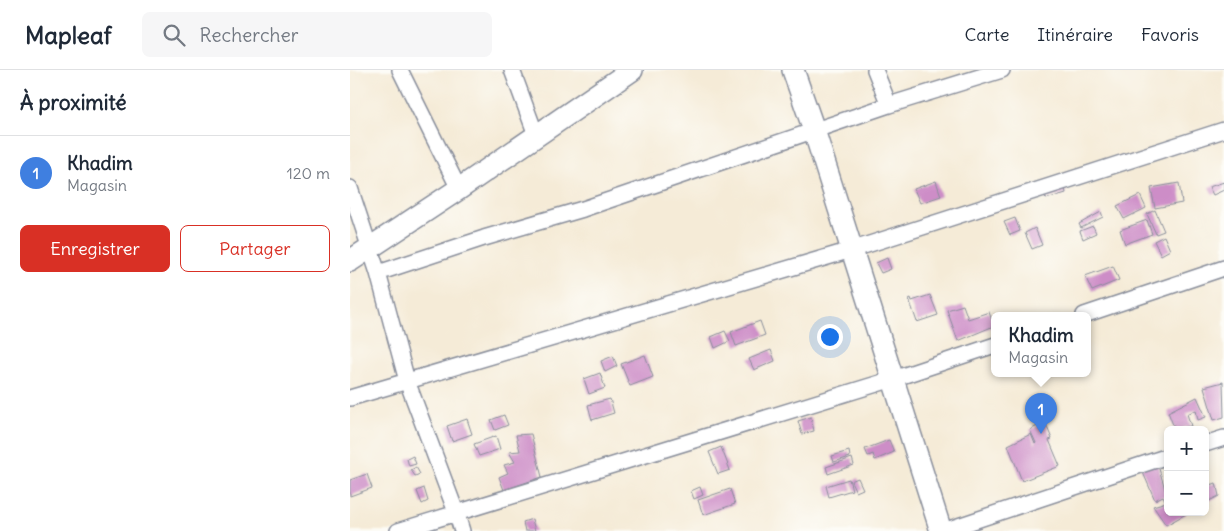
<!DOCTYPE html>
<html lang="fr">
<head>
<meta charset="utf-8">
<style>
  :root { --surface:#fff; --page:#f6f6f7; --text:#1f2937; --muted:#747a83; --line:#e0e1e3; --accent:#d93025 }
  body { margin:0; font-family:Delius,sans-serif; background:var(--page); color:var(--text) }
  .controls { position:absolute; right:15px; bottom:15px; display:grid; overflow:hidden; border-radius:8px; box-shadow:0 2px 8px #0003 }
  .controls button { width:45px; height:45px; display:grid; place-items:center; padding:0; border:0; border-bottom:1px solid var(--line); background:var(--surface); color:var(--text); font:25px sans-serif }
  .you { position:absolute; left:479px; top:266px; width:18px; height:18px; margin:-12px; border:4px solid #fff; border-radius:50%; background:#1a73e8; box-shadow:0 0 0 8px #1a73e833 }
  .badge { display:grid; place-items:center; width:32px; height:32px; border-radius:50%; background:var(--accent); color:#fff; font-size:16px; font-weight:700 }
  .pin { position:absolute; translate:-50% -41px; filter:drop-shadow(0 1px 2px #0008) }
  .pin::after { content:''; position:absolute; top:26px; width:18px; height:15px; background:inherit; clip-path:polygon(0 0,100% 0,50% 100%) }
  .popup { position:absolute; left:641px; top:242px; width:100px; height:65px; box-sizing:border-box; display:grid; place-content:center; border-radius:8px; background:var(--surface); filter:drop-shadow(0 1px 4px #0005); font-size:16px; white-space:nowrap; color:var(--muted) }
  .popup b { font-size:19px; color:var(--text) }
  .popup::after { content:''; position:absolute; left:50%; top:100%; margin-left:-10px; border:10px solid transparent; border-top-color:var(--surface) }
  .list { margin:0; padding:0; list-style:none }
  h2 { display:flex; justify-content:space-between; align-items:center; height:65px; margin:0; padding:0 20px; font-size:21px }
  h2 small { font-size:16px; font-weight:400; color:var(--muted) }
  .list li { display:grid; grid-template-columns:32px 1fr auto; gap:15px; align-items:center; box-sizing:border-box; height:75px; padding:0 20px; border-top:1px solid var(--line) }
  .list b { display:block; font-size:19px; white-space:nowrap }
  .list p { margin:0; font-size:16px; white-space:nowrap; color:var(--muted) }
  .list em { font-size:16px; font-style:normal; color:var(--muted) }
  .actions { display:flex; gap:10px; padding:15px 20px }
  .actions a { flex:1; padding:11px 0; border:1px solid var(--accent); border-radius:8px; text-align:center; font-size:18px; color:var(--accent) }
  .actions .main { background:var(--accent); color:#fff }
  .icon { flex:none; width:28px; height:28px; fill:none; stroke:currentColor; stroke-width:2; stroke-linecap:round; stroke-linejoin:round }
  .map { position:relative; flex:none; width:874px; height:461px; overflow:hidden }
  header { display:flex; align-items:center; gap:30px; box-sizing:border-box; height:70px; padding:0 25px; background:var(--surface); border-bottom:1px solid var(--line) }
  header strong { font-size:24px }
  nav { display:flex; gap:28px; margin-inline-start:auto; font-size:18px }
  .search { width:350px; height:45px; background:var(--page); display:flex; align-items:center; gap:12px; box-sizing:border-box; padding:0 18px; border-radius:8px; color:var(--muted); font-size:19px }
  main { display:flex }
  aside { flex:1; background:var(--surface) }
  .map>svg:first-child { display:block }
</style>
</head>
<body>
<header>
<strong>Mapleaf</strong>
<div class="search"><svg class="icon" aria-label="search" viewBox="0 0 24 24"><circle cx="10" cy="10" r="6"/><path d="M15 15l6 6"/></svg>Rechercher</div>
<nav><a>Carte</a><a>Itinéraire</a><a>Favoris</a></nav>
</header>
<main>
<aside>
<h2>À proximité<small></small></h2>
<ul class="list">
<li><span class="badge" style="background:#3f7fe0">1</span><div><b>Khadim</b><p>Magasin</p></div><em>120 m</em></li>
</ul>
<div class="actions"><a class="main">Enregistrer</a><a>Partager</a></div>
</aside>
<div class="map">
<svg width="874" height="461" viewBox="0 0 874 461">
  <rect width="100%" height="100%" fill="#fdfcf7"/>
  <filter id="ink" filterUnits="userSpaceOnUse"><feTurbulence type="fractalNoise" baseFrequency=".02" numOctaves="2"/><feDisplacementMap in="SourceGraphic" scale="10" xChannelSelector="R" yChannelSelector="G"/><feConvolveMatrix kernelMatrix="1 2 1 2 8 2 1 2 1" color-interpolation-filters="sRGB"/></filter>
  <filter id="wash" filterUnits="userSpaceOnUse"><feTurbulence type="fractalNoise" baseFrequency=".0096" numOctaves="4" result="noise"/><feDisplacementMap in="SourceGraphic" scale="20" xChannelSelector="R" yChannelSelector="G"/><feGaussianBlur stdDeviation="1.12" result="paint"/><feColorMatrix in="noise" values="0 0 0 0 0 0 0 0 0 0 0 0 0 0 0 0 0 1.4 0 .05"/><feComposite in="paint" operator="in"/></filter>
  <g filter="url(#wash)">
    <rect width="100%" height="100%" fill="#f5ebd7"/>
    <g id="blocks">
      <path fill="#cd8dc7" d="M586,111L591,126L570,133L564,119Z
        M874,112V120L863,125L859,117Z
        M829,113L832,133L805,138L801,118Z
        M714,114L716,123L696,129L693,121Z
        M790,125L796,138L774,149L767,136Z
        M805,140L814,161L806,164L797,144Z
        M751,142L753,147L731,158L729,154Z
        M665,148L670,161L660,165L654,152Z
        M797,150L802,164L775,174L770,160Z
        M743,156L746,163L733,169L730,161Z
        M685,158L692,175L682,179L675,163Z
        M814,166L820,180L811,185L804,171Z
        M537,188L541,199L531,203L526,193Z
        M763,196L769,210L742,221L735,206Z
        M580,225L588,245L567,252L559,229L561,228L562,231Z
        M613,235L618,249L639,242L644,256L608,271L597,240Z
        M410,251L415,265L386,276L381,262Z
        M375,261L380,271L365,278L361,267Z
        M421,280L425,291L404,300L399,289Z
        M295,285L303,307L280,316L271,294Z
        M263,286L267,296L255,302L251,291Z
        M250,303L255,318L239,324L234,309Z
        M873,312L874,347L864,350L854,317Z
        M847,327L856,347L848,350L846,340L837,344L841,356L825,360L818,342Z
        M260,329L264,343L242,350L238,335Z
        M154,345L158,355L145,360L141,350Z
        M461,347L464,361L452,364L448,351Z
        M117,349L122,364L102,371L97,356Z
        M695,352L702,369L699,370L710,396L672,411L658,375L681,364L685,374L686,373L680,360Z
        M181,364L192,407L154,420L149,407L158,403L154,395L165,392L159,382L170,381L166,365Z
        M146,366L150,379L129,386L124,374Z
        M539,370L544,382L525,390L523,384L518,386L515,379Z
        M371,377L380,400L368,404L359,382Z
        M499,381L500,387L484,392L482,386Z
        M63,386L66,394L59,396L57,389Z
        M502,388L504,395L478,404L476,397Z
        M807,392L815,419L818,418V442H836V444L816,455L803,436L816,432L813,426L805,430L791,398Z
        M66,397L70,404L65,406L61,400Z
        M17,404L22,418L0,426V410Z
        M508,408L513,419L506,422L501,411Z
        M499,409L502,420L479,427L476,416Z
        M866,413L869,426L855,433V416Z
        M350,417L353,425L344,429L341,421Z
        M74,418L78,431L72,434L67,421Z
        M380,419L385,434L353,445L348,430Z
        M182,449L185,461H175L173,452Z"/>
    </g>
  </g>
  <g filter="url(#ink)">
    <use href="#blocks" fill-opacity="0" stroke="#888d9a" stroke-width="1"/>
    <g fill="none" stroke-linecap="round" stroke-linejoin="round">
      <g stroke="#888d9a" stroke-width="18">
        <path id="minor" d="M50,0L109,119
          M162,0L186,65
          M525,0L539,35
          M0,118L28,203L57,311L106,442L112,461
          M28,203L134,168L233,139L539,35L652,0
          M734,245L874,198
          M0,328L501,180L874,60
          M855,374L874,368
          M48,461L543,309L645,275
          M593,461L818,386"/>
      </g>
      <g stroke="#888d9a" stroke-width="24">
        <path id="secondary" d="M443,0L464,60L591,461
          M0,191L109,119L282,0"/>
      </g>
      <use href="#minor" stroke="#fff" stroke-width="15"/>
      <use href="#secondary" stroke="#fff" stroke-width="21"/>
    </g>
  </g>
</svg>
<div class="controls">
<button>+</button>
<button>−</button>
</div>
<div class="you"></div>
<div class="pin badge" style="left:691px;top:364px;background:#3f7fe0">1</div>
<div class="popup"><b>Khadim</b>Magasin</div>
</div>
</main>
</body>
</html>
